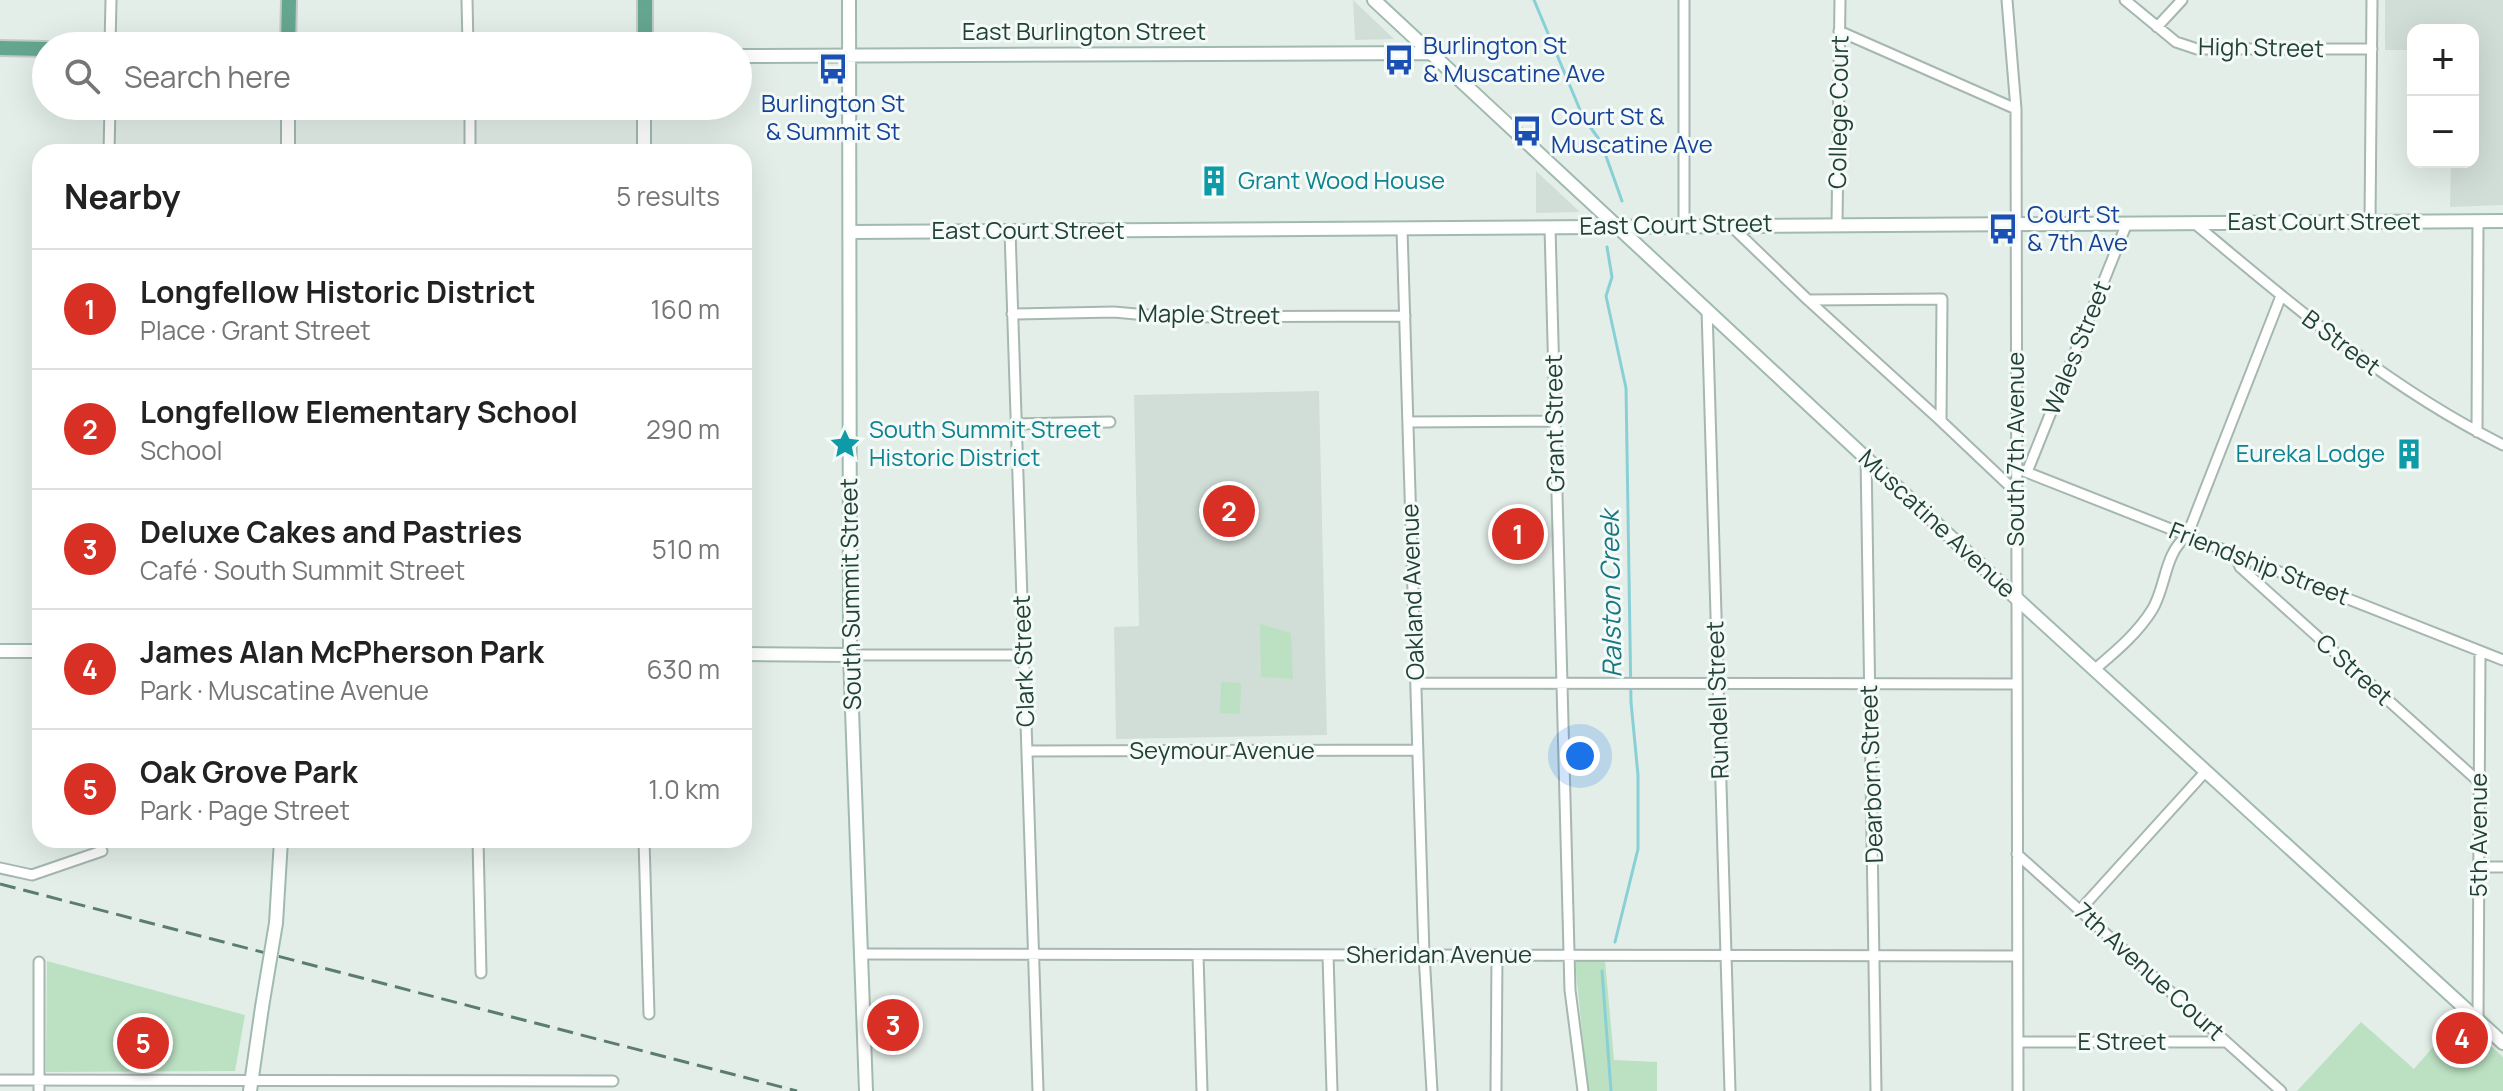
<!DOCTYPE html>
<html lang="en">
<head>
<meta charset="utf-8">
<style>
  :root { --surface:#fff; --page:#f2f2f2; --text:#222; --muted:#767676; --line:#e0e0e0; --accent:#d93025 }
  body { margin:0; font-family:Manrope,sans-serif; background:var(--page); color:var(--text) }
  .controls { position:absolute; right:24px; top:24px; display:grid; overflow:hidden; border-radius:16px; box-shadow:0 8px 32px #0002 }
  .controls button { width:72px; height:72px; display:grid; place-items:center; padding:0; border:0; border-bottom:2px solid var(--line); background:var(--surface); color:var(--text); font:40px sans-serif }
  .you { position:absolute; left:1580px; top:756px; width:28px; height:28px; margin:-20px; border:6px solid #fff; border-radius:50%; background:#1a73e8; box-shadow:0 0 0 12px #1a73e833 }
  .badge { display:grid; place-items:center; width:52px; height:52px; border-radius:50%; background:var(--accent); color:#fff; font-size:26px; font-weight:700 }
  .pin { position:absolute; translate:-50% -50%; border:4px solid #fff; box-shadow:0 2px 8px #0006 }
  .list { margin:0; padding:0; list-style:none }
  h2 { display:flex; justify-content:space-between; align-items:center; height:104px; margin:0; padding:0 32px; font-size:34px }
  h2 small { font-size:26px; font-weight:400; color:var(--muted) }
  .list li { display:grid; grid-template-columns:52px 1fr auto; gap:24px; align-items:center; box-sizing:border-box; height:120px; padding:0 32px; border-top:2px solid var(--line) }
  .list b { display:block; font-size:30px; white-space:nowrap }
  .list p { margin:0; font-size:26px; white-space:nowrap; color:var(--muted) }
  .list em { font-size:26px; font-style:normal; color:var(--muted) }
  .icon { flex:none; width:44px; height:44px; fill:none; stroke:currentColor; stroke-width:2; stroke-linecap:round; stroke-linejoin:round }
  .map { position:relative; flex:none; width:2503px; height:1091px; overflow:hidden }
  .search { position:absolute; background:var(--surface); box-shadow:0 8px 32px #0002; left:32px; top:32px; width:720px; height:88px; display:flex; align-items:center; gap:20px; box-sizing:border-box; padding:0 28px; border-radius:44px; color:var(--muted); font-size:30px }
  .panel { position:absolute; background:var(--surface); box-shadow:0 8px 32px #0002; left:32px; top:144px; width:720px; height:704px; border-radius:24px }
  .map>svg:first-child { display:block }
</style>
</head>
<body>
<div class="map">
<svg width="2503" height="1091" viewBox="0 0 2503 1091">
  <rect width="100%" height="100%" fill="#e3eee8"/>
  <path fill="#d1ded7" d="M1353,0L1394,39L1355,40Z
    M2385,0H2503V205L2450,207L2451,162H2473V30H2413V50H2385Z
    M1536,171L1580,212L1536,213Z
    M1319,391L1327,735L1116,739L1114,627L1139,626L1134,395Z"/>
  <path fill="#bbe0c2" d="M1260,624L1291,633L1293,679L1261,677Z
    M1221,682L1241,683L1240,714L1220,713Z
    M1605,960L1614,1060L1657,1062V1091H1588L1575,961Z
    M47,961L245,1015L235,1071L46,1072Z
    M2459,1017L2503,1057V1091H2297L2361,1022L2414,1069Z"/>
  <g fill="none" stroke-linecap="round" stroke-linejoin="round">
    <path stroke="#89d0d6" stroke-width="3" d="M1534,0L1583,117L1601,142L1622,201
      M1607,247L1612,277L1606,296L1626,388L1631,702L1638,775V849L1615,942
      M1602,971L1611,1091"/>
    <g stroke="#a5b7af" stroke-width="13">
      <path id="street" d="M467,0L468,46
        M1684,0V224
        M2007,0L2016,109L2018,1091
        M2125,0L2176,42L2197,49H2372
        M2157,27L2182,0
        M1839,31L2016,109
        M110,46L111,0
        M109,152L110,106
        M470,152V106
        M2370,221L2372,0
        M2193,222C2292,305 2387,387 2503,445
        M1837,223L1840,0
        M1729,224L1808,300L1942,299L1941,421L2016,492
        M1550,227L1570,990L1583,1091
        M1402,229L1424,954L1432,1091
        M1010,231L1038,1091
        M1808,300L1941,421
        M1707,309L1730,1091
        M1012,314L1114,312L1169,317L1405,316
        M1408,422L1555,421
        M1016,424L1110,422
        M2477,432L2478,221
        M1866,456L1876,1091
        M2016,468L2503,660
        M2027,472L2127,223
        M2235,554L2240,567L2478,781
        M850,655H1023
        M2094,670C2115,652 2137,634 2152,610C2166,588 2164,553 2187,536L2281,296
        M1416,683L2016,684
        M1027,751L1418,750
        M478,840L481,973
        M644,840L649,1014
        M2017,854L2281,1091
        M2479,867H2503
        M0,868L32,875L102,851
        M2080,910L2206,771
        M861,954L2017,956
        M1198,955L1202,1091
        M1328,955L1332,1091
        M2478,1019L2480,651
        M2018,1042H2226
        M0,1080L613,1081
        M39,1091V962
        M1496,1091L1497,955"/>
    </g>
    <g stroke="#a1baaf" stroke-width="16">
      <path id="secondary" d="M849,0L850,655L866,1091
        M1374,0L2015,597L2503,1043
        M738,56L1430,53
        M288,152V106
        M644,152V106
        M850,232L2503,221
        M0,651H40
        M744,654L850,655
        M276,923L281,840
        M250,1091L262,1007"/>
    </g>
    <g stroke="#c1cac7" stroke-width="18">
      <path id="primary" d="M288,46L289,0
        M645,46V0
        M0,48L46,49"/>
    </g>
    <use href="#street" stroke="#fff" stroke-width="9"/>
    <use href="#secondary" stroke="#fff" stroke-width="12"/>
    <use href="#primary" stroke="#65a690" stroke-width="14"/>
    <path stroke="#5c7c71" stroke-width="3" stroke-dasharray="16 8" stroke-linecap="butt" d="M0,884L797,1091"/>
    <g stroke="#a1baaf" stroke-width="16" stroke-linecap="butt">
      <path id="secondary-bridge" d="M262,1007L276,923"/>
    </g>
    <use href="#secondary-bridge" stroke="#fff" stroke-width="12"/>
  </g>
  <defs>
    <g id="bus-bare" transform="scale(2.4)"><path d="M-5-6H5V4H4V6H2V4H-2V6H-4V4H-5ZM-3.5-4V0h7V-4ZM-3.5 1.2v1.5H-2V1.2ZM2 1.2v1.5H3.5V1.2Z" fill="#1a4fb4" stroke="#f4faf7" stroke-width="2.5" paint-order="stroke"/></g>
    <g id="building-bare" transform="scale(2.4)"><path d="M-4-6H4V6H1V3H-1V6H-4ZM-2.5-4.3h1.7v1.8h-1.7ZM.8-4.3h1.7v1.8H.8ZM-2.5-1h1.7V.8h-1.7ZM.8-1h1.7V.8H.8Z" fill="#0f9aa8" stroke="#f4faf7" stroke-width="2.5" paint-order="stroke"/></g>
    <g id="sight-bare" transform="scale(2.4)"><path d="M0-6L1.8-2.2L6-1.7L2.9 1.2L3.7 5.4L0 3.3L-3.7 5.4L-2.9 1.2L-6-1.7L-1.8-2.2Z" fill="#0f9aa8" stroke="#f4faf7" stroke-width="2.5" paint-order="stroke"/></g>
  </defs>
  <g fill-rule="evenodd">
    <use href="#bus-bare" x="1399" y="60"/>
    <use href="#bus-bare" x="833" y="69"/>
    <use href="#bus-bare" x="1527" y="131"/>
    <use href="#building-bare" x="1214" y="181"/>
    <use href="#bus-bare" x="2003" y="229"/>
    <use href="#sight-bare" x="845" y="444"/>
    <use href="#building-bare" x="2409" y="454"/>
  </g>
  <g text-anchor="middle" stroke-width="6" stroke-linejoin="round" paint-order="stroke">
    <g font-size="24" fill="#224136" stroke="#f4faf7">
      <text x="1084" y="40">East Burlington Street</text>
      <text transform="translate(2261 48) rotate(1)" y="8">High Street</text>
      <text transform="translate(1839 112) rotate(-89)" y="8">College Court</text>
      <text x="2324" y="230">East Court Street</text>
      <text transform="translate(1676 225) rotate(-1)" y="8">East Court Street</text>
      <text x="1028" y="239">East Court Street</text>
      <text transform="translate(1209 315) rotate(1)" y="8">Maple Street</text>
      <text transform="translate(2341 343) rotate(37)" y="8">B Street</text>
      <text transform="translate(2077 348) rotate(-68)" y="8">Wales Street</text>
      <text transform="translate(1555 423) rotate(-91)" y="8">Grant Street</text>
      <text transform="translate(2016 449) rotate(-90)" y="8">South 7th Avenue</text>
      <text transform="translate(1937 524) rotate(43)" y="8">Muscatine Avenue</text>
      <text transform="translate(2259 564) rotate(21)" y="8">Friendship Street</text>
      <text transform="translate(1413 592) rotate(-92)" y="8">Oakland Avenue</text>
      <text transform="translate(851 594) rotate(-91)" y="8">South Summit Street</text>
      <text transform="translate(1024 661) rotate(-92)" y="8">Clark Street</text>
      <text transform="translate(2354 670) rotate(42)" y="8">C Street</text>
      <text transform="translate(1718 700) rotate(-92)" y="8">Rundell Street</text>
      <text x="1222" y="759">Seymour Avenue</text>
      <text transform="translate(1872 774) rotate(-92)" y="8">Dearborn Street</text>
      <text transform="translate(2479 835) rotate(-90)" y="8">5th Avenue</text>
      <text x="1439" y="963">Sheridan Avenue</text>
      <text transform="translate(2149 972) rotate(42)" y="8">7th Avenue Court</text>
      <text x="2122" y="1050">E Street</text>
    </g>
    <g font-size="24" fill="#164399" stroke="#f4faf7" text-anchor="start">
      <text x="1423" y="54">Burlington St<tspan x="1423" dy="28">&amp; Muscatine Ave</tspan></text>
      <text x="833" y="112" text-anchor="middle">Burlington St<tspan x="833" dy="28">&amp; Summit St</tspan></text>
      <text x="1551" y="125">Court St &amp;<tspan x="1551" dy="28">Muscatine Ave</tspan></text>
      <text x="2027" y="223">Court St<tspan x="2027" dy="28">&amp; 7th Ave</tspan></text>
    </g>
    <g font-size="24" fill="#0d838f" stroke="#f4faf7" text-anchor="start">
      <text x="1238" y="189">Grant Wood House</text>
      <text x="869" y="438">South Summit Street<tspan x="869" dy="28">Historic District</tspan></text>
      <text x="2385" y="462" text-anchor="end">Eureka Lodge</text>
    </g>
    <g font-size="26" font-style="italic" fill="#187881" stroke="#f4faf7">
      <text transform="translate(1611 594) rotate(-91)" y="9">Ralston Creek</text>
    </g>
  </g>
</svg>
<div class="controls">
<button>+</button>
<button>−</button>
</div>
<div class="you"></div>
<div class="pin badge" style="left:1518px;top:534px">1</div>
<div class="pin badge" style="left:1229px;top:511px">2</div>
<div class="pin badge" style="left:893px;top:1025px">3</div>
<div class="pin badge" style="left:2462px;top:1038px">4</div>
<div class="pin badge" style="left:143px;top:1043px">5</div>
<div class="search"><svg class="icon" aria-label="search" viewBox="0 0 24 24"><circle cx="10" cy="10" r="6"/><path d="M15 15l6 6"/></svg>Search here</div>
<section class="panel">
<h2>Nearby<small>5 results</small></h2>
<ul class="list">
<li><span class="badge">1</span><div><b>Longfellow Historic District</b><p>Place · Grant Street</p></div><em>160 m</em></li>
<li><span class="badge">2</span><div><b>Longfellow Elementary School</b><p>School</p></div><em>290 m</em></li>
<li><span class="badge">3</span><div><b>Deluxe Cakes and Pastries</b><p>Café · South Summit Street</p></div><em>510 m</em></li>
<li><span class="badge">4</span><div><b>James Alan McPherson Park</b><p>Park · Muscatine Avenue</p></div><em>630 m</em></li>
<li><span class="badge">5</span><div><b>Oak Grove Park</b><p>Park · Page Street</p></div><em>1.0 km</em></li>
</ul>
</section>
</div>
</body>
</html>
